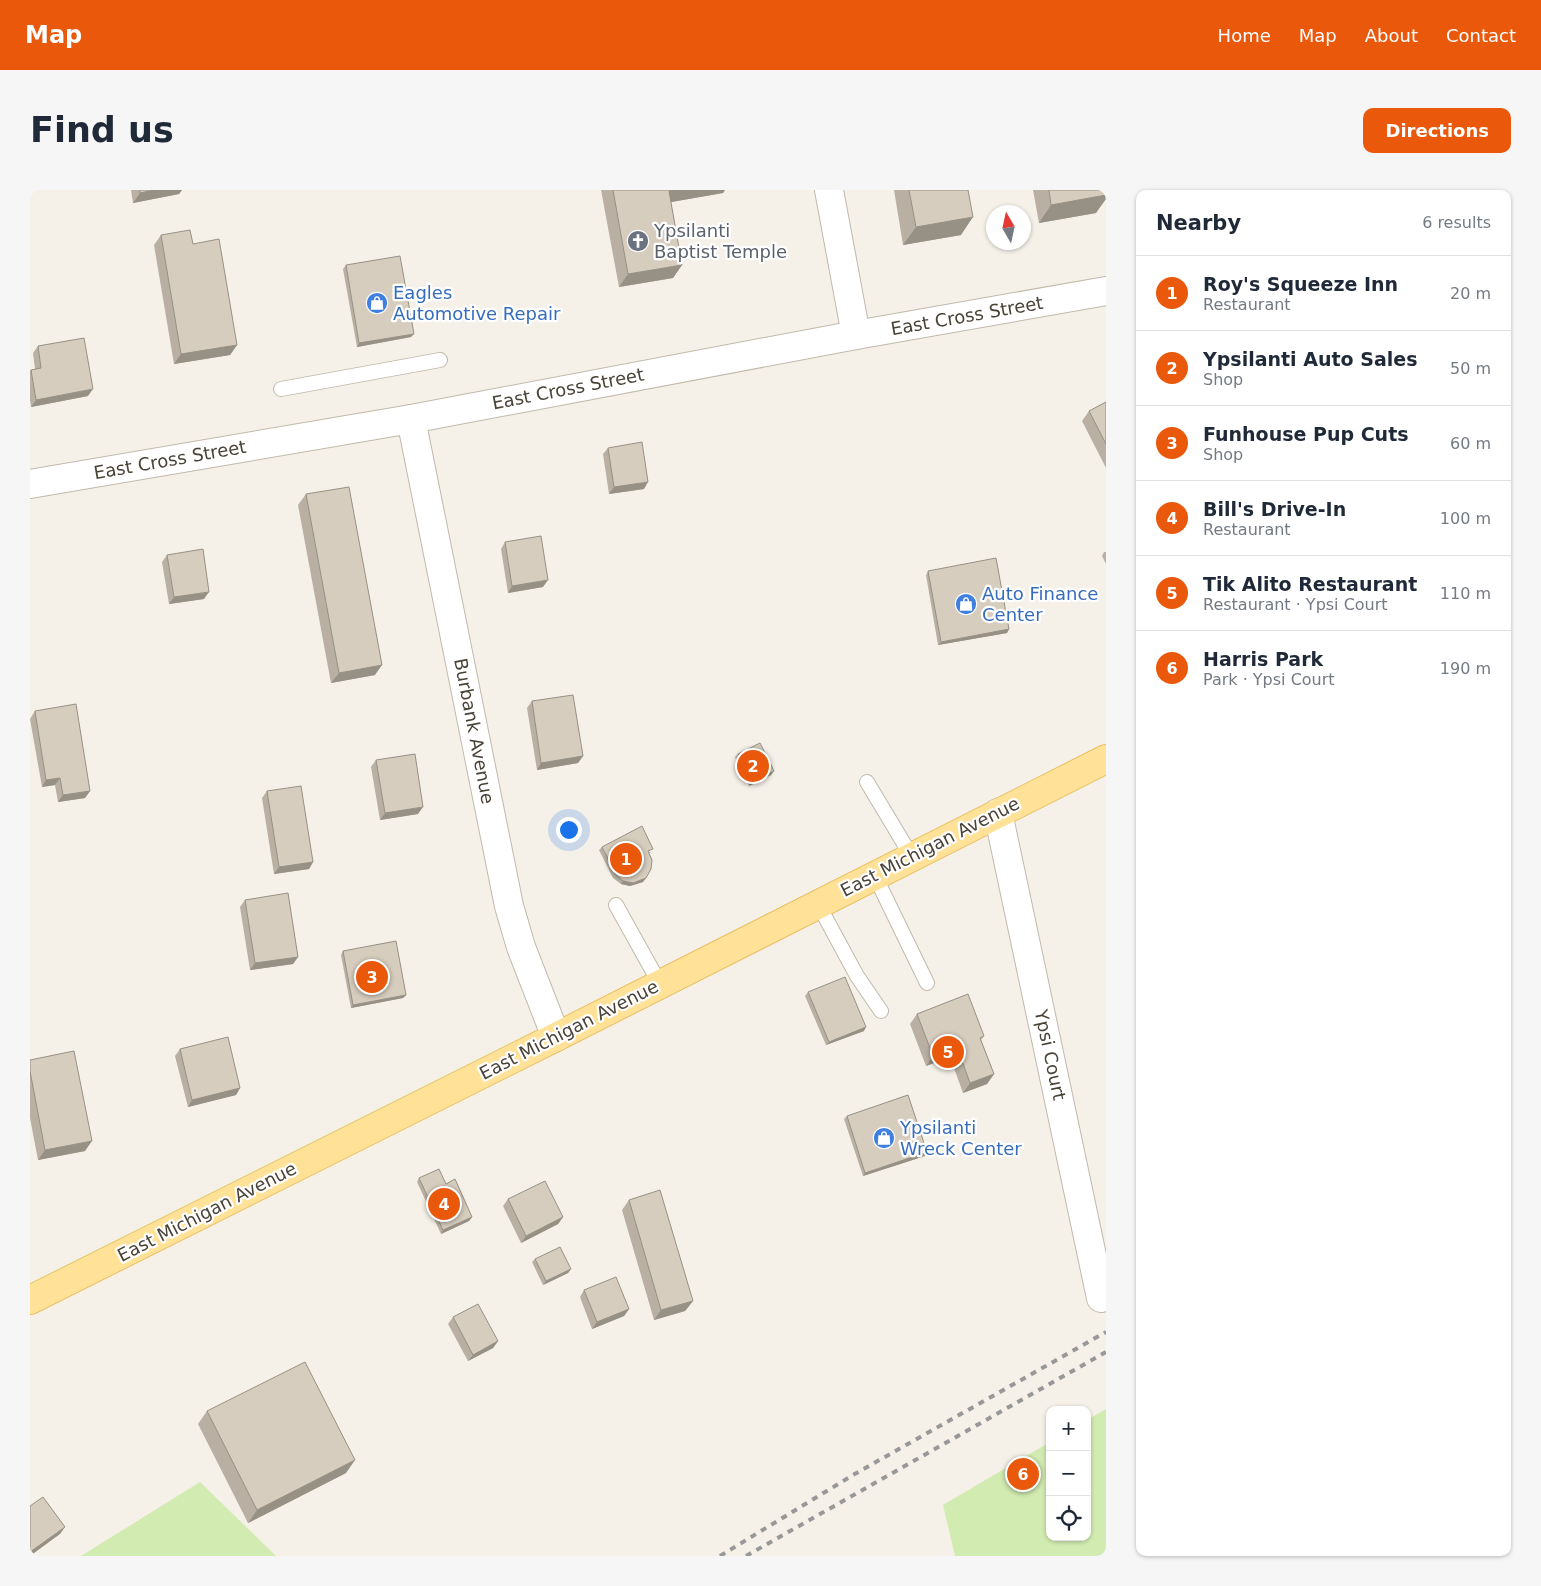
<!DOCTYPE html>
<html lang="en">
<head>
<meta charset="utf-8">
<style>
  :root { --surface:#fff; --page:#f6f6f7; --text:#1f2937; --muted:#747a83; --line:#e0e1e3; --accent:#ea580c }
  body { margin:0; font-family:"DejaVu Sans",sans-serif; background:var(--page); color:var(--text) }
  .controls { position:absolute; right:15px; bottom:15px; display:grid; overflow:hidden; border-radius:10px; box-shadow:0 1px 4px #0004 }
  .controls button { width:45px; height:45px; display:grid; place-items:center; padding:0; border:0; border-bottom:1px solid var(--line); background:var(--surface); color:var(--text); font:25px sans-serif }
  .compass { position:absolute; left:956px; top:15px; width:45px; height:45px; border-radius:50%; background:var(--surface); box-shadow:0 1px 4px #0004; rotate:351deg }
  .you { position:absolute; left:538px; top:639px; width:18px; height:18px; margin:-12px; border:4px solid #fff; border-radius:50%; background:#1a73e8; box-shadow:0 0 0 8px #1a73e833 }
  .badge { display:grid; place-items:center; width:32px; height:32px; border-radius:50%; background:var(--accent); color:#fff; font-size:16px; font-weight:700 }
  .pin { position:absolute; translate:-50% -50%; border:2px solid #fff; box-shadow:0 1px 5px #0006 }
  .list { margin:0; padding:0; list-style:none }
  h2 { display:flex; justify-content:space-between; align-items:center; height:65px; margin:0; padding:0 20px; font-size:21px }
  h2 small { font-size:16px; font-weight:400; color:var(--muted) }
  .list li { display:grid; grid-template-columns:32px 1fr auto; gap:15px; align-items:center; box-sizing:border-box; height:75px; padding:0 20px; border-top:1px solid var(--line) }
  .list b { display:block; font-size:19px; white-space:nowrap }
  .list p { margin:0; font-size:16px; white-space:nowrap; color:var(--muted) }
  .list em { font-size:16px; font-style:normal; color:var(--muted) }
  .icon { flex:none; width:28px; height:28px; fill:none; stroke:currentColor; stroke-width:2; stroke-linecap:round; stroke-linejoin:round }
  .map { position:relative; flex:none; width:1076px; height:1366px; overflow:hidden; border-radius:10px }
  header { display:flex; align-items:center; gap:30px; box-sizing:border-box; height:70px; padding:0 25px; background:var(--accent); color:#fff }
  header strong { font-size:24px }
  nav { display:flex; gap:28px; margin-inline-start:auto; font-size:18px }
  .intro { display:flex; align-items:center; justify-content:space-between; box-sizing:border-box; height:120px; padding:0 30px }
  h1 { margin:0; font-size:35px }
  .button { padding:12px 22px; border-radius:10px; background:var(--accent); color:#fff; font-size:18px; font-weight:700 }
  main { display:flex; gap:30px; padding:0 30px }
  aside { flex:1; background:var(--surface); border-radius:10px; box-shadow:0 1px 4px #0004 }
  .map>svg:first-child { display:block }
</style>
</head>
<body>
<header>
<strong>Map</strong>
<nav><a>Home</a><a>Map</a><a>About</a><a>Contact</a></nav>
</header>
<div class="intro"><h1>Find us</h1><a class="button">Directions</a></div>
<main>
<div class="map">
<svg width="1076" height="1366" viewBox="0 0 1076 1366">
  <rect width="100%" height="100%" fill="#f5f1e9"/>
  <path fill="#d1ebb0" d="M1076,1219V1366H925L913,1315L1020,1252V1347H1057V1230Z
    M170,1292L246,1366H51Z"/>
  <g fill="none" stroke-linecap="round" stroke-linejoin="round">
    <g stroke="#c1b9ab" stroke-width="16">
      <path id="service" d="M251,199L410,170
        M837,592L882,667
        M845,686L897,793
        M788,714L827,786L851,821
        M586,715L630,794"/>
    </g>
    <g stroke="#c1b9ab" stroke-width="30">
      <path id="minor" d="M799,0L826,145
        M381,229L479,716L491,757L526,847
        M968,623L1071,1108"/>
    </g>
    <g stroke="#c1b9ab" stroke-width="30">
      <path id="tertiary" d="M0,294L381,229L826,145L1076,101"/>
    </g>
    <g stroke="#e9c063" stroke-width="30">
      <path id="primary" d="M0,1110L526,847L1076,569"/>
    </g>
    <use href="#service" stroke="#fff" stroke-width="14"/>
    <use href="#minor" stroke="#fff" stroke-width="28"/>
    <use href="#tertiary" stroke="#fff" stroke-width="28"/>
    <use href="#primary" stroke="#ffe198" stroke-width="28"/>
    <path stroke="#989898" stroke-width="4" stroke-dasharray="6 6" stroke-linecap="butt" d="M690,1366L823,1285L1076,1142
      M716,1366L1076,1162"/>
  </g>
  <path fill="#b9b0a3" d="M101,0H152L149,4L103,13Z
    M571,0H695L693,3L641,12L652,75L643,88L589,97Z
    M864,0H938L931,45L873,55Z
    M1003,0H1076L1066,23L1009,33Z
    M131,45L163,54L207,155L200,165L144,174L124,55Z
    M316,75L381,147L327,157L313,79Z
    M8,156L58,206L1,217L0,210V180H1L5,179L3,163Z
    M1076,212V278L1052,231L1059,221Z
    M578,258L614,299L579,304L573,264Z
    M276,304L345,485L301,493L268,315Z
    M475,352L513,397L478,403L471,359Z
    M1074,362H1076V374L1072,366Z
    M137,365L174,409L139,414L132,372Z
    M898,381L979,439L977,443L908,455L896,385Z
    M502,511L553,566L548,573L507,580L497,518Z
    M5,521L60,601L55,608L28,612L25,595L12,597L0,529Z
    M708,564L741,585L719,596L705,567Z
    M346,570L388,624L350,630L341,577Z
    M237,601L283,672L279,679L244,684L232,608Z
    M572,657L621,662L619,663L613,692L600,696L591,694L583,688L569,660Z
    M215,710L268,767L263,774L220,780L210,717Z
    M313,761L376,805L373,808L321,818L311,765Z
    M778,802L834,841L796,855L775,806Z
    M887,824L954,846L951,850L964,884L957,894L933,903L920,867L896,876L880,834Z
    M150,859L210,898L206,905L158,917L145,866Z
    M0,870L55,961L8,970L0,928Z
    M817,926L897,962L895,966L833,986L814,929Z
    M389,988L416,994L442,1027L439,1031L411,1044L387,992Z
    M478,1009L533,1027L528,1034L491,1053L473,1016Z
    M599,1010L663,1111L655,1121L624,1130L592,1020Z
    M505,1069L541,1079L538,1083L513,1095L502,1072Z
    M554,1100L599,1119L594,1126L562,1139L550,1107Z
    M423,1127L468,1151L463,1158L438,1171L418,1134Z
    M177,1221L316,1283L218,1333L168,1234Z"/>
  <path fill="#969085" d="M124,0H152L149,4L103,13L110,3Z
    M645,0H695L693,3L630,14L639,1Z
    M1076,5V9L1066,23L1009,33L1021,15Z
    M943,27L931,45L873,55L886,37Z
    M652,75L643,88L589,97L598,84Z
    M384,144L381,147L327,157L329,153Z
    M207,155L200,165L144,174L151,164Z
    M63,199L58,206L1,217L6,210Z
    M618,292L614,299L579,304L584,297Z
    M518,390L513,397L478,403L482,396Z
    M179,402L174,409L139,414L144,407Z
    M979,439L977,443L908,455L911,452Z
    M352,475L345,485L301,493L309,483Z
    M553,566L548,573L507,580L511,573Z
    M744,581L741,585L719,596L721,592Z
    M30,588L25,595L12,597L16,590Z
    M60,601L55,608L28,612L33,605Z
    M393,617L388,624L350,630L355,623Z
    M283,672L279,679L244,684L249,677Z
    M616,688L613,692L600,696L591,694L593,691Z
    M268,767L263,774L220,780L225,773Z
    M376,805L373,808L321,818L323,815Z
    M836,837L834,841L796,855L799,852Z
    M927,857L920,867L896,876L903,866Z
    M964,884L957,894L933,903L940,893Z
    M210,898L206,905L158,917L162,910Z
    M62,951L55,961L8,970L15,960Z
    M897,962L895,966L833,986L835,983Z
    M442,1027L439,1031L411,1044L413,1040Z
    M533,1027L528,1034L491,1053L496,1046Z
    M541,1079L538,1083L513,1095L516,1091Z
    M663,1111L655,1121L624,1130L631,1120Z
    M599,1119L594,1126L562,1139L567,1132Z
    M468,1151L463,1158L438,1171L443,1165Z
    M325,1270L316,1283L218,1333L227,1320Z
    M35,1337L30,1344L0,1366V1362Z"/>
  <path fill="#d7cdbe" stroke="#969085" d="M110,0H124L110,3Z
    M583,0H645L639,1L652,75L598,84Z
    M879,0H938L943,27L886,37Z
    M1019,0H1076V5L1021,15Z
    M160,40L163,54L189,49L207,155L151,164L131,45Z
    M370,66L384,144L329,153L316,75Z
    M54,148L63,199L6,210L1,180L11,178L8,156Z
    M1076,212V254L1059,221Z
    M612,252L618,292L584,297L578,258Z
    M319,297L352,475L309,483L276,304Z
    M511,346L518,390L482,396L475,352Z
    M173,359L179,402L144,407L137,365Z
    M966,368L979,439L911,452L898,381Z
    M543,505L553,566L511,573L502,511Z
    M46,514L60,601L33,605L30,588L16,590L5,521Z
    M730,553L744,581L721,592L708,564Z
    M385,564L393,617L355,623L346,570Z
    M271,596L283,672L249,677L237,601Z
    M612,636L623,659L618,661L622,670L621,679L616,688L603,693L593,691L586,685L572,657Z
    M258,703L268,767L225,773L215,710Z
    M366,751L376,805L323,815L313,761Z
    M815,787L836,837L799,852L778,802Z
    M938,804L954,846L950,848L964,884L940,893L927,857L903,866L887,824Z
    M198,847L210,898L162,910L150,859Z
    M44,861L62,951L15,960L0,881V870Z
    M878,905L897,962L835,983L817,926Z
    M409,979L416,994L425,989L442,1027L413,1040L389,988Z
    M515,991L533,1027L496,1046L478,1009Z
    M630,1000L663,1111L631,1120L599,1010Z
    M530,1057L541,1079L516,1091L505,1069Z
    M586,1087L599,1119L567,1132L554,1100Z
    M448,1114L468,1151L443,1165L423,1127Z
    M275,1172L325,1270L227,1320L177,1221Z
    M13,1307L35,1337L0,1362V1316Z"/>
  <defs>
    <g id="church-disc" transform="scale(1.125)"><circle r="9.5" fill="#6b7280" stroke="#fff"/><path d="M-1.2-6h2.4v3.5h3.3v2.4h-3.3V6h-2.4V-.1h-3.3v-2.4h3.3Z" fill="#fff"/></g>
    <g id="shop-disc" transform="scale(1.125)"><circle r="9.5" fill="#3f7fe0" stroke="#fff"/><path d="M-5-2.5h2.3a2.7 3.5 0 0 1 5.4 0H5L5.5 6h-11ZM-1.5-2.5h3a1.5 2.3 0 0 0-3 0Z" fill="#fff"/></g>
  </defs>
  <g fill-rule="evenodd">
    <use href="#church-disc" x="608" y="51"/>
    <use href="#shop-disc" x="347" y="113"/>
    <use href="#shop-disc" x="936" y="414"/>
    <use href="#shop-disc" x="854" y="948"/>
  </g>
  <g text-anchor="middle" stroke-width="4.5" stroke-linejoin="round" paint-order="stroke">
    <g font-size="18" fill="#5b616d" stroke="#fff" text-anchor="start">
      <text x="624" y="47">Ypsilanti<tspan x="624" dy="21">Baptist Temple</tspan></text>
    </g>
    <g font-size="18" fill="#366cbe" stroke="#fff" text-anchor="start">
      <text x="363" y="109">Eagles<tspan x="363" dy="21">Automotive Repair</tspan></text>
      <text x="952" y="410">Auto Finance<tspan x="952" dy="21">Center</tspan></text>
      <text x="870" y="944">Ypsilanti<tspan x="870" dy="21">Wreck Center</tspan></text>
    </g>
    <g font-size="18" fill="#494237" stroke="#fff">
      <text transform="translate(937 126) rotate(-10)" y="6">East Cross Street</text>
      <text transform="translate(538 199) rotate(-11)" y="6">East Cross Street</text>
      <text transform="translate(140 270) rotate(-10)" y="6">East Cross Street</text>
      <text transform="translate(444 541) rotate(79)" y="6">Burbank Avenue</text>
      <text transform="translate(900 657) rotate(-27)" y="6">East Michigan Avenue</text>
      <text transform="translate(539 840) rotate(-27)" y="6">East Michigan Avenue</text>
      <text transform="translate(1020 865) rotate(78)" y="6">Ypsi Court</text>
      <text transform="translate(177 1022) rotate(-27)" y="6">East Michigan Avenue</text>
    </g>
  </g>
</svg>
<div class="controls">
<button>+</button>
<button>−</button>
<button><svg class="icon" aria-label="locate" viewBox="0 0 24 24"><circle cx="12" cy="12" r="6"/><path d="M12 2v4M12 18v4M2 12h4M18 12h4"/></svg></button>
</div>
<svg class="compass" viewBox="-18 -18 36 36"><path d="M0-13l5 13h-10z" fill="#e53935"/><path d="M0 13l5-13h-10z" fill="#747a83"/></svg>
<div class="you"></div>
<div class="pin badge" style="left:596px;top:669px">1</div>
<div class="pin badge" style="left:723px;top:576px">2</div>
<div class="pin badge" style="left:342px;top:787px">3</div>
<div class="pin badge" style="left:414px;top:1014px">4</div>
<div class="pin badge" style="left:918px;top:862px">5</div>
<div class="pin badge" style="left:993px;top:1284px">6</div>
</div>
<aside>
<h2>Nearby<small>6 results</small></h2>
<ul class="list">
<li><span class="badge">1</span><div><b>Roy's Squeeze Inn</b><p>Restaurant</p></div><em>20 m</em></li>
<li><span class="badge">2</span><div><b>Ypsilanti Auto Sales</b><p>Shop</p></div><em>50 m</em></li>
<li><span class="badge">3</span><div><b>Funhouse Pup Cuts</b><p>Shop</p></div><em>60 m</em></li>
<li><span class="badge">4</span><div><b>Bill's Drive-In</b><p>Restaurant</p></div><em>100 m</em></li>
<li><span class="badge">5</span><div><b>Tik Alito Restaurant</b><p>Restaurant · Ypsi Court</p></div><em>110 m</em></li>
<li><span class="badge">6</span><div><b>Harris Park</b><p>Park · Ypsi Court</p></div><em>190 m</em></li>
</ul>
</aside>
</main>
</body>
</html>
